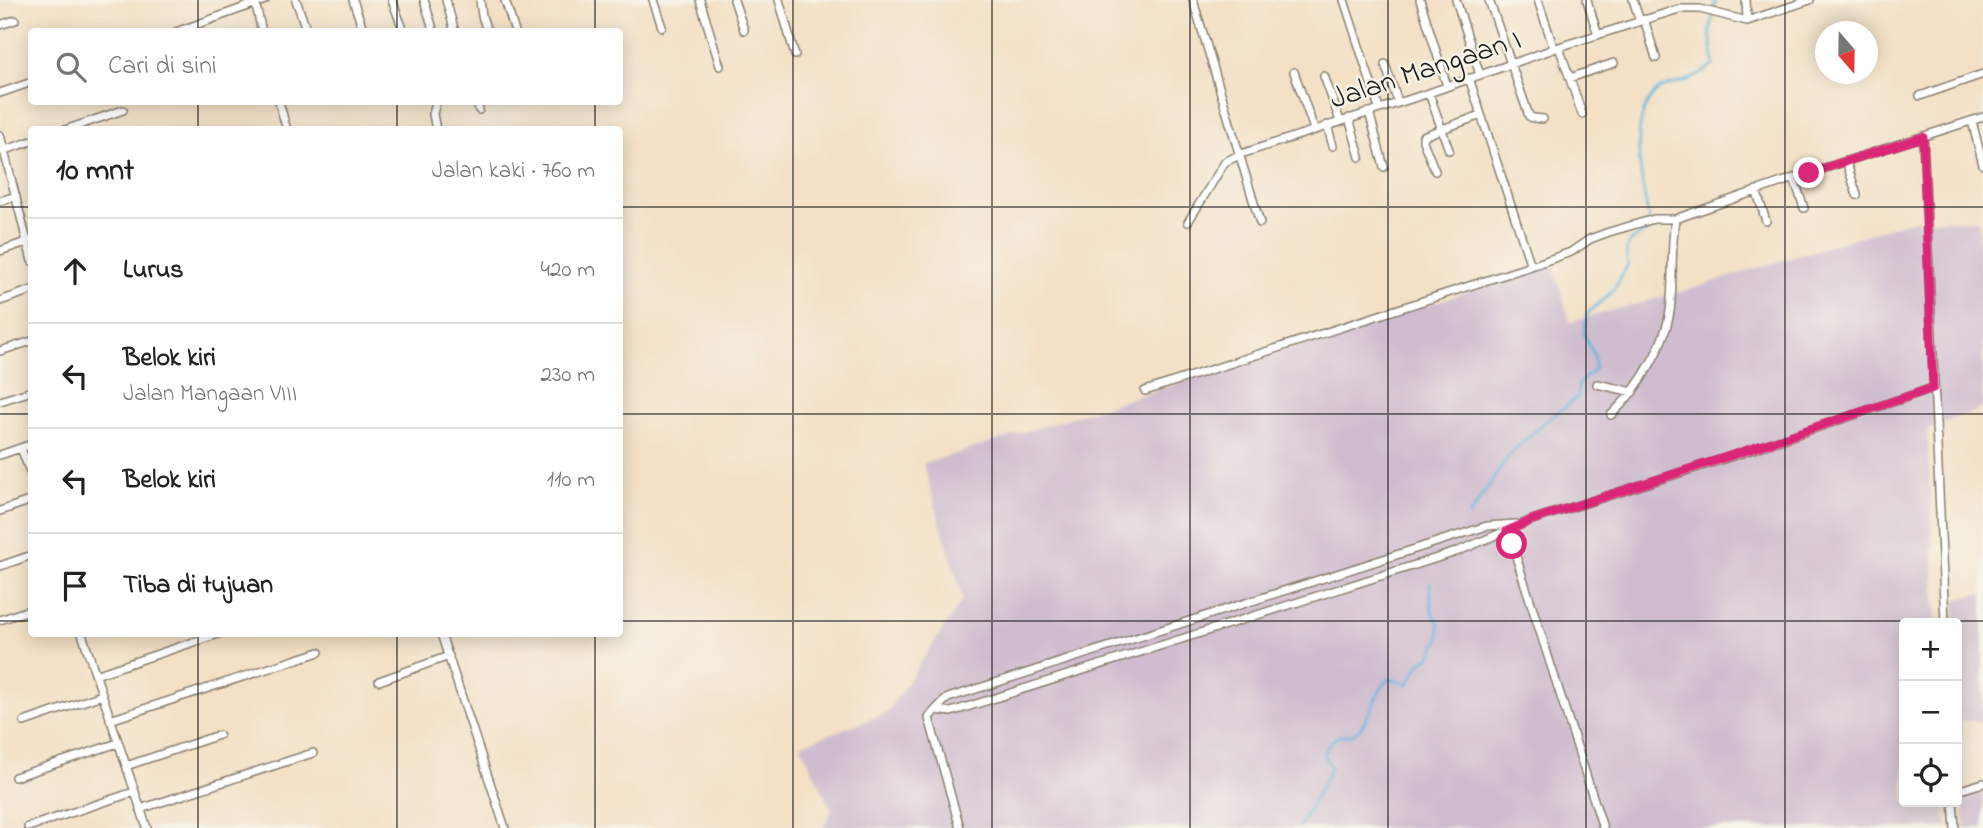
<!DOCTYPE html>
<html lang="id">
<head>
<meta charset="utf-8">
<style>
  :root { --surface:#fff; --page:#f6f6f6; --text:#222; --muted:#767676; --line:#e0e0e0 }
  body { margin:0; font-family:"Indie Flower",sans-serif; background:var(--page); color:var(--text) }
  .controls { position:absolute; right:21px; bottom:21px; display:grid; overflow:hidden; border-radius:7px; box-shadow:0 4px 18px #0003 }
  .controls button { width:63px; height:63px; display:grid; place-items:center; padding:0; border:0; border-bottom:2px solid var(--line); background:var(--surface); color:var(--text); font:35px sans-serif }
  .compass { position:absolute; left:1815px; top:21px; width:63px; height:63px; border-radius:50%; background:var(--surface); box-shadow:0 4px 18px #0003; rotate:160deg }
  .stop { position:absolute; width:21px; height:21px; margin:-16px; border:5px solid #db2777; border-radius:50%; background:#fff }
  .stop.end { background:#db2777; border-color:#fff; box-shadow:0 2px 7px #0008 }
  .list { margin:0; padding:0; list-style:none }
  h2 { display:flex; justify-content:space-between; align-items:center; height:91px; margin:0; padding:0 28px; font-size:30px }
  h2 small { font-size:23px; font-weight:400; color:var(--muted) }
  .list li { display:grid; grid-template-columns:46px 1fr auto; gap:21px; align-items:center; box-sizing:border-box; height:105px; padding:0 28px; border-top:2px solid var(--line) }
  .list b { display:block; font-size:26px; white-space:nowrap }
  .list p { margin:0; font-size:23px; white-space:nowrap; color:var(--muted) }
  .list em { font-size:23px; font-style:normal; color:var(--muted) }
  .icon { flex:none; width:38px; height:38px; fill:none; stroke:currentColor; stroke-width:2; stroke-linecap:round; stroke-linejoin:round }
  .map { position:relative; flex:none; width:1983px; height:828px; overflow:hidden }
  .search { position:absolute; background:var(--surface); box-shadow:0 4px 18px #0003; left:28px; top:28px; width:595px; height:77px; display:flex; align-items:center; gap:18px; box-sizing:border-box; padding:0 24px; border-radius:7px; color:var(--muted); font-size:26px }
  .panel { position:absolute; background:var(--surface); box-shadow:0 4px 18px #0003; left:28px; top:126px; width:595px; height:511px; border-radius:7px }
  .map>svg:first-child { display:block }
</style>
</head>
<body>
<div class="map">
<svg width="1983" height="828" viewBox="0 0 1983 828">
  <rect width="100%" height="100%" fill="#f7f3e8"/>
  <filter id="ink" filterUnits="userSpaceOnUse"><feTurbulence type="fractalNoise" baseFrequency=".0143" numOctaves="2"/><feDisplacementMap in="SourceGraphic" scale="14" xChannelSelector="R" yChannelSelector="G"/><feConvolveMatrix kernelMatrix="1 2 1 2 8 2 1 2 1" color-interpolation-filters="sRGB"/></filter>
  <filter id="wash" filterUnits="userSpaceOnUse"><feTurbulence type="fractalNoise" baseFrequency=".00686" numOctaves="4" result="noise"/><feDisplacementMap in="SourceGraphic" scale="28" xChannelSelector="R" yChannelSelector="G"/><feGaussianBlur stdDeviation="1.57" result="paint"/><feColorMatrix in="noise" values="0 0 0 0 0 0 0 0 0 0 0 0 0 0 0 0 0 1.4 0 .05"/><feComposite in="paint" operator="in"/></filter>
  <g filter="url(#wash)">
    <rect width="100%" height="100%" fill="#f3e0c5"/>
    <path fill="#cfbdcf" d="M1913,220H1978L1981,268H1983V408L1927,429L1936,623H1904V802H1944L1946,828H823L832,810L800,745L887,713L963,599L923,464L1553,265L1570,322L1684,291Z
      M1983,593V721H1957L1955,600Z
      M1983,791V828H1964L1963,797Z"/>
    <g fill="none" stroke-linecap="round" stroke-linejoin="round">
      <path stroke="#5db4da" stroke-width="2.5" d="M1469,516L1510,454L1545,422L1577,398L1579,383L1592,372L1595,368L1594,355L1584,335L1587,314L1612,292L1628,265C1622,240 1632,241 1651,229C1644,193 1623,115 1660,89C1668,84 1681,83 1691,79C1699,76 1706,70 1714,65L1710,32L1716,0
        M1299,828L1331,768L1324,754C1337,724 1348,744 1361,727C1372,712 1376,693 1388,679L1408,684L1420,664L1431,655L1439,640V624L1432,611L1430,584"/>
    </g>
  </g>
  <g filter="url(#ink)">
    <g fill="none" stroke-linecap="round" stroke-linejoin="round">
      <g stroke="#887e70" stroke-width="10">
        <path id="minor" d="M296,0L307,32
          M353,0L364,32
          M392,0L404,32
          M424,0L434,32
          M446,0L455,32
          M480,0L482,16L487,31
          M505,0L515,32
          M653,0L662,27
          M700,0L720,66
          M734,0L744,30
          M779,0L795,55
          M1193,0L1260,223
          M1344,0L1379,108
          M1420,0L1447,86
          M1456,0L1480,75
          M1489,0L1529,116L1533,118L1543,119
          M1538,0L1554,49
          M1587,0L1598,35
          M1633,0L1640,21
          M1746,0L1747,21
          M255,1L262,32
          M1644,19L1656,58
          M1747,21L1810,0
          M0,25L15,20
          M176,32L265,0
          M1559,47L1582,114
          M1385,64L1398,102
          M1294,72L1314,129
          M1324,76L1340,121
          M1469,78L1531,266
          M1570,78L1614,63
          M0,93L32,82
          M1429,93L1449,150
          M1920,96L1983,74
          M279,102L287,130
          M436,102L433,114L436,130
          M477,102L479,110
          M1369,112L1384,167
          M1349,118L1360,157
          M1972,121L1983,165
          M1327,125L1333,146
          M65,130L123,110
          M0,135L32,261
          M1923,137L1945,623
          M2,151L32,141
          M1846,161L1857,195
          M1435,171L1423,141V136L1481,115
          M1794,178L1804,208
          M1756,190L1766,221
          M0,201L16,196
          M1188,222L1225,162L1241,154L1429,93L1559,47L1679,9H1700L1747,21
          M0,251L29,241
          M0,301L32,290
          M0,351L32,341
          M1597,384L1633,392
          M1145,391L1531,266L1571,252L1590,239L1609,232L1654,219H1675L1794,178L1983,117
          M0,401L32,391
          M1611,415C1639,389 1669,341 1671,301C1673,273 1671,247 1675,219
          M21,448L32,477
          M0,455L32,444
          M0,511L32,500
          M1506,529L1512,544L1603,828
          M0,566L32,555
          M0,620L32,609
          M82,634L147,828
          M441,634L505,828
          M95,675L218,634
          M379,681L449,656
          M937,710L951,712L1456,552L1532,520L1736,455L1933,388
          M110,720L319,652
          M24,722L102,695
          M126,766L219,735
          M15,777L118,743
          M1957,791L1983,783
          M1953,802L1955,828
          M140,809L313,753
          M28,827L134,792
          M960,828L929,718C931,714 943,702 948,698L1487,526L1516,524"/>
      </g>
      <use href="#minor" stroke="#fff" stroke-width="7"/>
    </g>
  </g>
  <g fill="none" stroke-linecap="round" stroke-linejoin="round" filter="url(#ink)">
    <path stroke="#db2777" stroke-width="9" d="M1512,544L1507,531L1532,520L1736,454L1933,388L1923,137L1809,173"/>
  </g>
  <path fill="none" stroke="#1c1c1c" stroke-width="2" stroke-opacity="0.55" d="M198,0V32M397,0V32M595,0V32M793,0V828M992,0V828M1190,0V828M1388,0V828M1586,0V828M1785,0V828M198,102V130M397,102V130M595,102V130M0,207H32M620,207H1983M0,414H32M620,414H1983M0,621H32M620,621H1983M198,634V828M397,634V828M595,634V828"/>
  <g text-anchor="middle" stroke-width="5" stroke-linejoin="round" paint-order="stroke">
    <g font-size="30" fill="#1c1c1c" stroke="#f7f3e8">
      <text transform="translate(1425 68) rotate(-18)" y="10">Jalan Mangaan I</text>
    </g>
  </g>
</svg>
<div class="controls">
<button>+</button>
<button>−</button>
<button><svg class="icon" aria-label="locate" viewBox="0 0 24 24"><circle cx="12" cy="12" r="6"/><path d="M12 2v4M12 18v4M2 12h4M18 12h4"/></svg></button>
</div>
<svg class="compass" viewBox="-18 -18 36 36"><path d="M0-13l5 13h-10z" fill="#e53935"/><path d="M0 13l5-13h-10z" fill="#767676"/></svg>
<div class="stop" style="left:1512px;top:544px"></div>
<div class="stop end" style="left:1809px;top:173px"></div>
<div class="search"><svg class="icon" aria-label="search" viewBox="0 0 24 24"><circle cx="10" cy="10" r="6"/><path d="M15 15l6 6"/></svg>Cari di sini</div>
<section class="panel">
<h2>10 mnt<small>Jalan kaki · 760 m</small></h2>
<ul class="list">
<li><svg class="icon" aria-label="ahead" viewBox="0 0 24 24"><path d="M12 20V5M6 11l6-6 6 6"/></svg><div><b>Lurus</b></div><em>420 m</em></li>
<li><svg class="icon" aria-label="left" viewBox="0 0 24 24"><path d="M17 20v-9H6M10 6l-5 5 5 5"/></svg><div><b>Belok kiri</b><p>Jalan Mangaan VIII</p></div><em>230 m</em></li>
<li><svg class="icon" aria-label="left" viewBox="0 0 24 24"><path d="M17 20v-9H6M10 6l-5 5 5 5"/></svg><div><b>Belok kiri</b></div><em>110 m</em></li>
<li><svg class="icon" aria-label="arrive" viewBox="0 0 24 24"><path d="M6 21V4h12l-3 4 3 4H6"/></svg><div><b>Tiba di tujuan</b></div></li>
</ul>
</section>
</div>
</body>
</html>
